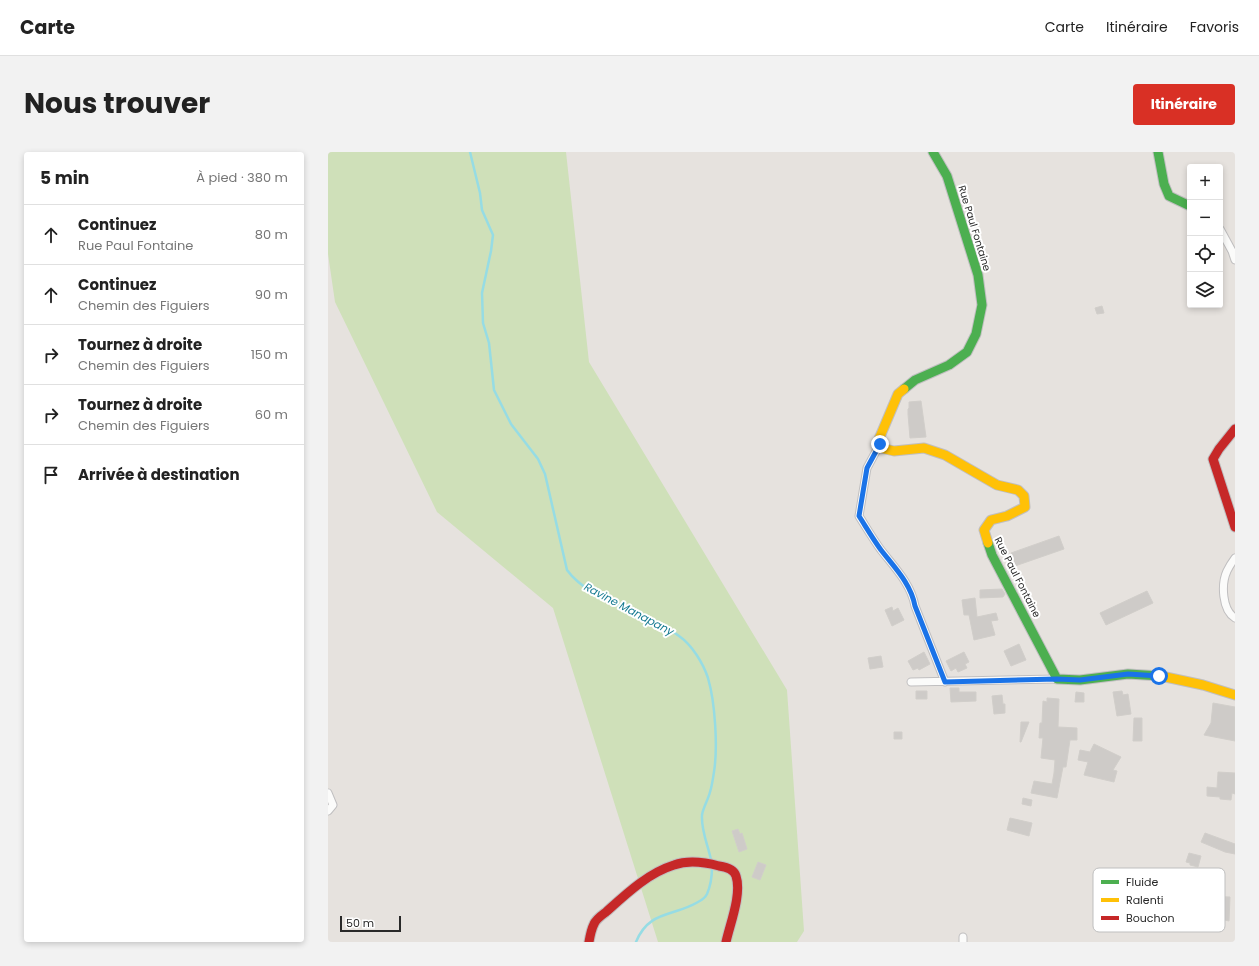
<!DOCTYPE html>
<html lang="fr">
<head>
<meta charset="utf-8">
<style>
  :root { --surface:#fff; --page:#f2f2f2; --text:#222; --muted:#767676; --line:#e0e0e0; --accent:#d93025 }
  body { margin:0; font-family:Poppins,sans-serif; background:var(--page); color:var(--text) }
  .controls { position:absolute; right:12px; top:12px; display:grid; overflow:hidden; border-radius:4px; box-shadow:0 2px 6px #0003 }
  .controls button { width:36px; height:36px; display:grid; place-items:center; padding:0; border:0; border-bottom:1px solid var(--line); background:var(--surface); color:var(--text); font:20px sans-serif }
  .scale { position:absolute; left:12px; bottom:10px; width:61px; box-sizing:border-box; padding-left:4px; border:2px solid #292929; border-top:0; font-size:11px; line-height:14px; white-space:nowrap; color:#292929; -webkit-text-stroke:3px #fff; paint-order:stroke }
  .stop { position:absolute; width:12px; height:12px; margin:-9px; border:3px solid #1a73e8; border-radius:50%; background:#fff }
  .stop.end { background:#1a73e8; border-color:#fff; box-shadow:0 1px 4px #0008 }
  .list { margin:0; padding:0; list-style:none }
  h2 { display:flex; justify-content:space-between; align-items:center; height:52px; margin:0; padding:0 16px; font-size:17px }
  h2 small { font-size:13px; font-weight:400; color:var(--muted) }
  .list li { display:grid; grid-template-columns:26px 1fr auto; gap:12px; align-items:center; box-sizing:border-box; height:60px; padding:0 16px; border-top:1px solid var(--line) }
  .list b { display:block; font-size:15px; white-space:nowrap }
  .list p { margin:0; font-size:13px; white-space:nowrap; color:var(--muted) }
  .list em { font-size:13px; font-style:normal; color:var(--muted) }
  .icon { flex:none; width:22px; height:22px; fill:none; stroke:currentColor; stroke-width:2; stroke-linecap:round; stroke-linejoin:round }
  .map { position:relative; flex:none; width:907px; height:790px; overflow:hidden; border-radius:4px }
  header { display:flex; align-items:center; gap:24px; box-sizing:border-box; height:56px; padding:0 20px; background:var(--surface); border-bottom:1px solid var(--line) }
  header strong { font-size:19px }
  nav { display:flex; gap:22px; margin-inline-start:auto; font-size:14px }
  .intro { display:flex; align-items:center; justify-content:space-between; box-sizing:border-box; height:96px; padding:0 24px }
  h1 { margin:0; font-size:28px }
  .button { padding:10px 18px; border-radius:4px; background:var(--accent); color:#fff; font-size:14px; font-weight:700 }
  main { display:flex; gap:24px; padding:0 24px }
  aside { flex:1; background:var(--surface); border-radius:4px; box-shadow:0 2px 6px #0003 }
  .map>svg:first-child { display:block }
</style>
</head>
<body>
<header>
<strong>Carte</strong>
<nav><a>Carte</a><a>Itinéraire</a><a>Favoris</a></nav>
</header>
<div class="intro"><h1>Nous trouver</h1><a class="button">Itinéraire</a></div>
<main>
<aside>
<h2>5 min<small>À pied · 380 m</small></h2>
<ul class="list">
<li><svg class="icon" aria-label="ahead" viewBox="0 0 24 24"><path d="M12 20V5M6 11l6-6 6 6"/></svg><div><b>Continuez</b><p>Rue Paul Fontaine</p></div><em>80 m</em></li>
<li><svg class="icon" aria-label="ahead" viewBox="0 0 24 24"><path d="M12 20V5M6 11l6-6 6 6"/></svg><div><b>Continuez</b><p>Chemin des Figuiers</p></div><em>90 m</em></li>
<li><svg class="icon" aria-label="right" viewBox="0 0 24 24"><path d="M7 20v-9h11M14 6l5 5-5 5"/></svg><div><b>Tournez à droite</b><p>Chemin des Figuiers</p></div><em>150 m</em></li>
<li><svg class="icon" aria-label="right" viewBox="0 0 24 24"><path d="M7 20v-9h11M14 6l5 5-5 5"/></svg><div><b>Tournez à droite</b><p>Chemin des Figuiers</p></div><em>60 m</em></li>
<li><svg class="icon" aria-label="arrive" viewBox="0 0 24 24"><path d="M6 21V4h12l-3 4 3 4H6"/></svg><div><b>Arrivée à destination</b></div></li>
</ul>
</aside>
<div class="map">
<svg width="907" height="790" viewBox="0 0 907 790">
  <rect width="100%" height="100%" fill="#e6e2de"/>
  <path fill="#cfe0b9" d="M0,0H238L261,210L459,538L476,779L469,790H330L225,456L109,360L7,150L0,102Z"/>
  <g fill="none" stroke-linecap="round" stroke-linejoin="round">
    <path stroke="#96dce4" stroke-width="2.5" d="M142,0L152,41L154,58L165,83L163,99L154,141L155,171L161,191L166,238L183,272L210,307L217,322L239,418C261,449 319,461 351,484C364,493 375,511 380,526C387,550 390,594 386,620C385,626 384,634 382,640C380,648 375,656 374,663C373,679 380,693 383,708
      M308,790C321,758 345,765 370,750C374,748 377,746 379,742C383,733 384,724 384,715"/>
  </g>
  <path fill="#cecbc8" stroke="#d1ceca" d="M774,154L776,161L769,162L767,156Z
    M593,249L598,285L582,286L580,262V257L581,256V250Z
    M731,384L736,397L687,414L683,401Z
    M674,437L677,442L675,445L652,446V438Z
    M819,439L825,451L778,473L772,461Z
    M647,446L649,465L668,461L670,468L663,469L667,483L646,488L641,463H636L634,448Z
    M564,455L565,459L570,456L576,468L564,474L557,458Z
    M691,492L698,508L683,514L676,499Z
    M596,500L602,512L591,518L590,516L585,518L580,509Z
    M636,500L641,510L637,512L639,516L630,520L628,516L623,519L618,509Z
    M553,504L555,515L542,517L540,506Z
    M622,536H631V540H648V549L623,550Z
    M588,539H599V547H588Z
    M794,539L795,543L800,542L803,562L789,564L785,540Z
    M748,540L756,541V550H747Z
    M674,543L675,552H677V561L666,562L664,544Z
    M719,546L731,547L730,575L749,576V588H742L738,615H735L729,646L703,641L706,629L724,632L726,621L727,608L713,606L715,586H711L712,571H714L715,549L719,550Z
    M885,551L907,555V589L876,583L883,571Z
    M806,566H814V589H805Z
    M693,570H701L693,590H692Z
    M566,580H574V587H566Z
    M766,592L793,605L785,618L789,619L786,630L756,623L760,610L750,608L752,598L762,600Z
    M890,620L907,621V642L904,641L903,648L892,647V645L879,644V635L889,636Z
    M695,646L704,648L703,654L694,652Z
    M682,666L704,671L701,684L679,678Z
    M410,677L412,682L414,681L419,697L411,700L404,679Z
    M877,681L907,692V702L897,700L873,690Z
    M861,701L873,704L870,715L862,713V711L858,710Z
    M430,710L438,713L432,728L424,725Z
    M879,744L902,745L901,769L892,767L891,762H878Z"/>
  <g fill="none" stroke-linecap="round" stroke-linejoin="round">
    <g stroke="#c0bfc0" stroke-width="9">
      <path id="street" d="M892,77L904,99L907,108
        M552,292L539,316L531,364C538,375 545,387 553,398C567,416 583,432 587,454L617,530
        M907,406C904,410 901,415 899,419C893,432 894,458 907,466
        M583,530L729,527
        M0,641L5,653L0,659
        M635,785V790"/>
    </g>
    <g stroke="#c0bfc0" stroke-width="11">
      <path id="fast" d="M830,0L836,32L841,44L862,54
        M576,237L587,228L621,213L639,200L648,182L654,153L650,123L619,24L605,0
        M660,391L664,403L729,527L752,528L800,522L833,524"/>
    </g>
    <g stroke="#c0bfc0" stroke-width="11">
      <path id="slow" d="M576,237L570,242L551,287L553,296L566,299L596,296L617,303L669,333L690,338L696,344L697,355L679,364L663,368L656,378L660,391
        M833,524L875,533L907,543"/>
    </g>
    <g stroke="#c0bfc0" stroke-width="11">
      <path id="jam" d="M907,277L891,297L885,307L907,375
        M261,790C262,784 263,778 266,772C268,767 274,763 278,760C298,742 320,721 346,713C360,708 376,710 391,714C398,715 406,717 408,724C414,742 402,772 398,790"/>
    </g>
    <use href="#street" stroke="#fbfbfa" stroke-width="7"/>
    <use href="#fast" stroke="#4caf50" stroke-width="9"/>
    <use href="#slow" stroke="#ffc107" stroke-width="9"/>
    <use href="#jam" stroke="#c62828" stroke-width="9"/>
  </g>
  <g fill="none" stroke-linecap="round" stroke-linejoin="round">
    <path stroke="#1a73e8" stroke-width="5" d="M552,292L539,316L531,364C538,375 545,387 553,398C567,416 583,432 587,454L617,530L729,527L752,528L800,522L831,524"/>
  </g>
  <g text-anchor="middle" stroke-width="4" stroke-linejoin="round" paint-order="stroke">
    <g font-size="10" fill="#292929" stroke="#fff">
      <text transform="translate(647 76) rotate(73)" y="4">Rue Paul Fontaine</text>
      <text transform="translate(690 425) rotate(63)" y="4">Rue Paul Fontaine</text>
    </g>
    <g font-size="11" font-style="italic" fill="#157a91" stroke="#fff">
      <text transform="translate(301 457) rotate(28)" y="4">Ravine Manapany</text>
    </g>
  </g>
  <rect x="765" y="716" width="132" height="64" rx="6" fill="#fff" stroke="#bfbfbf" stroke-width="1"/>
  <rect x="773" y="728" width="18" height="4" fill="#4caf50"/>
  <rect x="773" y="746" width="18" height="4" fill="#ffc107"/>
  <rect x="773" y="764" width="18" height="4" fill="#c62828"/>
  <g font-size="11" fill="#292929">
    <text x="798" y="734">Fluide</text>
    <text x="798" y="752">Ralenti</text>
    <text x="798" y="770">Bouchon</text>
  </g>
</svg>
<div class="controls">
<button>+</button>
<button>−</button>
<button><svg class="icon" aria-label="locate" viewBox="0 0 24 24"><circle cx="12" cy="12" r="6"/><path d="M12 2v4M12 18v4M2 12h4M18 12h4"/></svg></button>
<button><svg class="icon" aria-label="layers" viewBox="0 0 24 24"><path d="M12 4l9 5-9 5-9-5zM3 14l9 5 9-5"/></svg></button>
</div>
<div class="scale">50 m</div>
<div class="stop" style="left:831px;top:524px"></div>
<div class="stop end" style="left:552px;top:292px"></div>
</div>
</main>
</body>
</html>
